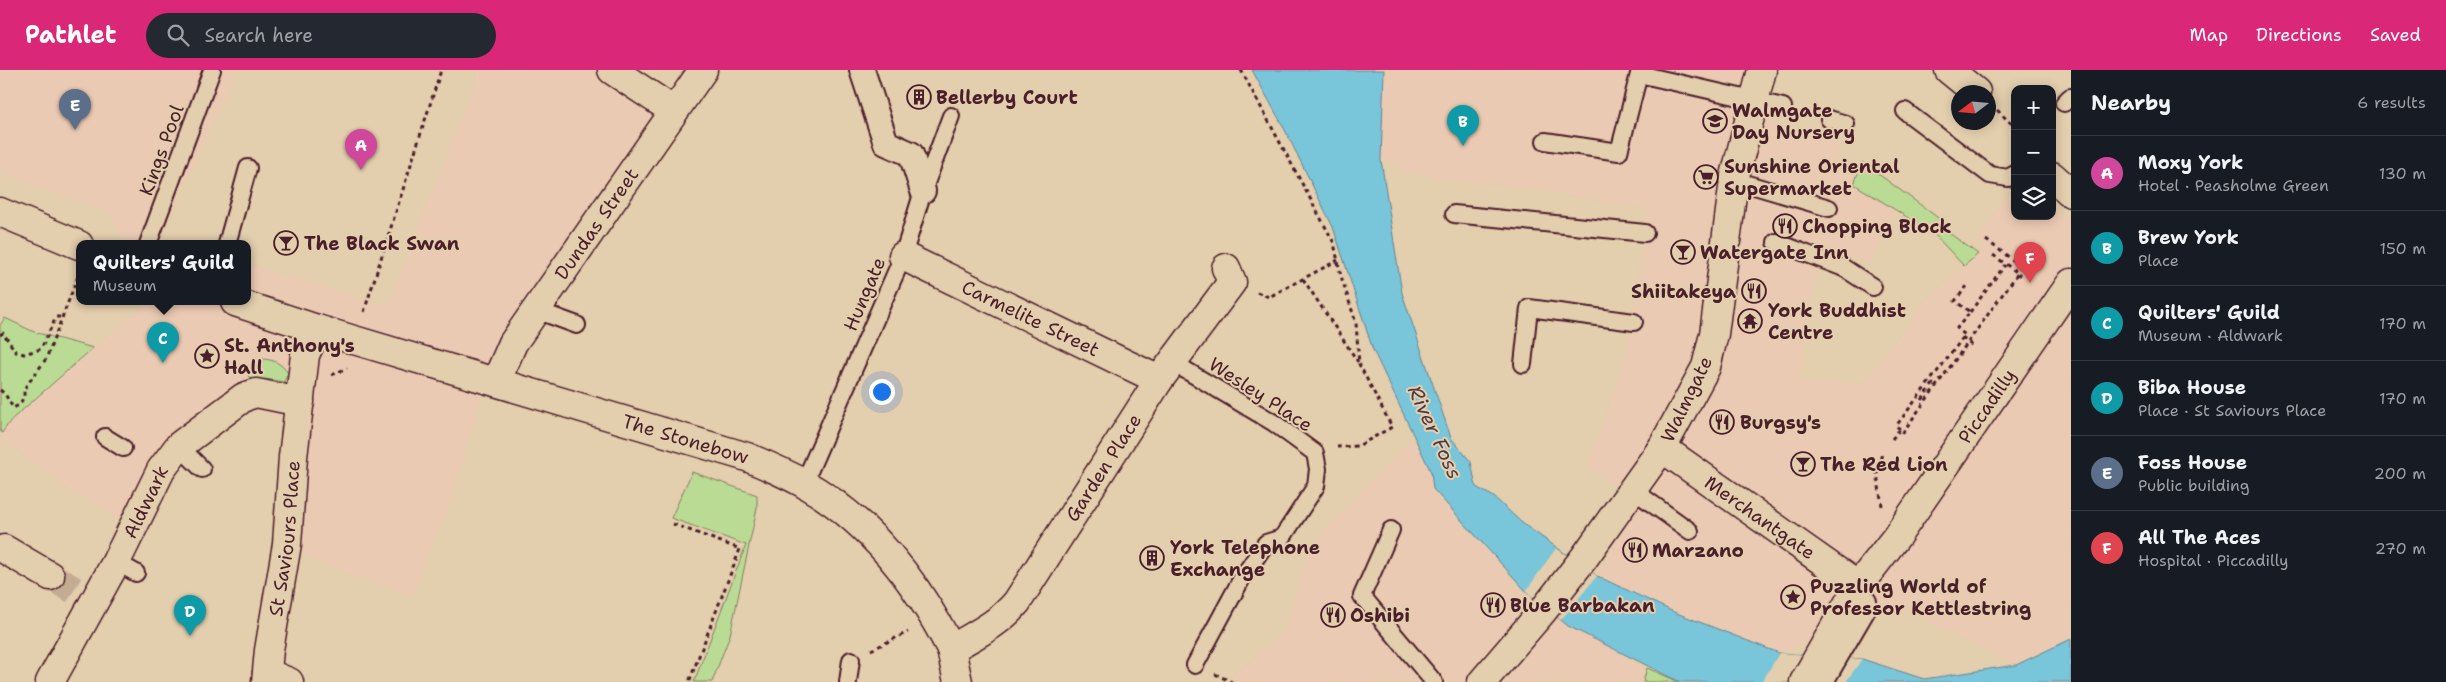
<!DOCTYPE html>
<html lang="en">
<head>
<meta charset="utf-8">
<style>
  :root { --surface:#171b24; --page:#242831; --text:#f1f3f6; --muted:#9ea1a6; --line:#363941; --accent:#db2777 }
  body { margin:0; font-family:"Shantell Sans",sans-serif; background:var(--page); color:var(--text) }
  .controls { position:absolute; right:15px; top:15px; display:grid; overflow:hidden; border-radius:10px; box-shadow:0 2px 12px #0003 }
  .controls button { width:45px; height:45px; display:grid; place-items:center; padding:0; border:0; border-bottom:1px solid var(--line); background:var(--surface); color:var(--text); font:25px sans-serif }
  .compass { position:absolute; left:1951px; top:15px; width:45px; height:45px; border-radius:50%; background:var(--surface); box-shadow:0 2px 12px #0003; rotate:254deg }
  .you { position:absolute; left:881px; top:321px; width:18px; height:18px; margin:-12px; border:4px solid #fff; border-radius:50%; background:#1a73e8; box-shadow:0 0 0 8px #1a73e833 }
  .badge { display:grid; place-items:center; width:32px; height:32px; border-radius:50%; background:var(--accent); color:#fff; font-size:16px; font-weight:700 }
  .pin { position:absolute; translate:-50% -41px; filter:drop-shadow(0 1px 2px #0008) }
  .pin::after { content:''; position:absolute; top:26px; width:18px; height:15px; background:inherit; clip-path:polygon(0 0,100% 0,50% 100%) }
  .popup { position:absolute; left:76px; top:170px; width:175px; height:65px; box-sizing:border-box; display:grid; place-content:center; border-radius:10px; background:var(--surface); filter:drop-shadow(0 1px 4px #0005); font-size:16px; white-space:nowrap; color:var(--muted) }
  .popup b { font-size:19px; color:var(--text) }
  .popup::after { content:''; position:absolute; left:50%; top:100%; margin-left:-10px; border:10px solid transparent; border-top-color:var(--surface) }
  .list { margin:0; padding:0; list-style:none }
  h2 { display:flex; justify-content:space-between; align-items:center; height:65px; margin:0; padding:0 20px; font-size:21px }
  h2 small { font-size:16px; font-weight:400; color:var(--muted) }
  .list li { display:grid; grid-template-columns:32px 1fr auto; gap:15px; align-items:center; box-sizing:border-box; height:75px; padding:0 20px; border-top:1px solid var(--line) }
  .list b { display:block; font-size:19px; white-space:nowrap }
  .list p { margin:0; font-size:16px; white-space:nowrap; color:var(--muted) }
  .list em { font-size:16px; font-style:normal; color:var(--muted) }
  .icon { flex:none; width:28px; height:28px; fill:none; stroke:currentColor; stroke-width:2; stroke-linecap:round; stroke-linejoin:round }
  .map { position:relative; flex:none; width:2071px; height:612px; overflow:hidden }
  header { display:flex; align-items:center; gap:30px; box-sizing:border-box; height:70px; padding:0 25px; background:var(--accent); color:#fff }
  header strong { font-size:24px }
  nav { display:flex; gap:28px; margin-inline-start:auto; font-size:18px }
  .search { width:350px; height:45px; background:var(--page); display:flex; align-items:center; gap:12px; box-sizing:border-box; padding:0 18px; border-radius:28px; color:var(--muted); font-size:19px }
  main { display:flex }
  aside { flex:1; background:var(--surface) }
  .map>svg:first-child { display:block }
</style>
</head>
<body>
<header>
<strong>Pathlet</strong>
<div class="search"><svg class="icon" aria-label="search" viewBox="0 0 24 24"><circle cx="10" cy="10" r="6"/><path d="M15 15l6 6"/></svg>Search here</div>
<nav><a>Map</a><a>Directions</a><a>Saved</a></nav>
</header>
<main>
<div class="map">
<svg width="2071" height="612" viewBox="0 0 2071 612">
  <rect width="100%" height="100%" fill="#e3cead"/>
  <filter id="ink" filterUnits="userSpaceOnUse"><feTurbulence type="fractalNoise" baseFrequency=".02" numOctaves="2"/><feDisplacementMap in="SourceGraphic" scale="10" xChannelSelector="R" yChannelSelector="G"/><feConvolveMatrix kernelMatrix="1 2 1 2 8 2 1 2 1" color-interpolation-filters="sRGB"/></filter>
  <g filter="url(#ink)">
    <path fill="#ebcab3" d="M0,0H236L160,169L176,174H124L112,144L0,102Z
      M480,0H623L671,29L493,288L447,440L411,526L292,482L311,362L247,334L208,359L121,450L70,420L1,367L2,363L11,350L148,232H247V195L388,236Z
      M1384,0H1760L1762,52L1779,54L1841,72L1835,93L1828,100L1858,107L1897,137L1870,195L1820,174L1798,313H1864L1924,234L1985,177L1977,169L2015,116V146H2052V136L2063,145L2071,151V567L2016,594L1896,536L1779,583L1674,542L1597,506L1637,433L1588,397L1627,284L1648,139L1548,121L1400,102L1399,93L1381,90Z
      M1412,368L1431,403V419L1525,523L1644,599L1640,612H1227L1284,561L1310,478Z"/>
    <path fill="#badb94" stroke="#827d60" d="M1862,92L1941,150L1938,155L1978,184L1964,196L1934,164L1854,114Z
      M5,248L34,262L93,278L11,350L2,363L0,360V255Z
      M261,289C273,289 281,293 288,303L284,312L265,309L254,313L246,303Z
      M692,402L757,425V438L730,565L712,612H694L746,475L671,448Z
      M1647,598L1677,611L1680,612H1643Z"/>
    <path fill="#79c5d9" stroke="#668393" d="M1252,0H1384L1381,90L1402,223L1451,368L1471,392L1476,417L1494,427L1522,453L1597,506L1674,542L1779,583L1862,589L1924,609L2016,595L2071,569V612H1680L1568,556L1526,521L1433,419L1431,402L1373,280L1333,157L1283,56Z"/>
    <path fill="#e3cead" d="M1556,478L1597,506L1561,550L1526,521Z
      M1779,583L1862,589L1846,612H1762Z"/>
    <g fill="none" stroke-linecap="round" stroke-linejoin="round">
      <path stroke="#c4ab93" stroke-width="28" stroke-dasharray="28 14" stroke-linecap="butt" d="M50,506L79,523"/>
      <g stroke="#4a1f2b" stroke-width="20">
        <path id="service" d="M2064,33L2070,27
          M1905,41L1990,105L2008,108L2015,104
          M1829,49L1846,54
          M1545,71L1619,82L1639,4L1783,37
          M1734,110L1829,138
          M1454,144L1645,163
          M1776,172L1844,198L1873,217
          M148,174L212,0
          M227,174L248,98
          M536,240L577,255
          M1172,292L1274,353L1315,383L1318,399L1316,416L1282,468L1266,473L1242,508L1195,595
          M1523,294L1529,238L1634,252
          M105,367L123,378
          M179,376L202,399
          M804,413L903,186L923,121L951,46
          M1633,420L1690,461
          M1391,460L1362,526L1434,612
          M116,492L136,503
          M848,612L851,590
          M1825,612L1867,540L1868,531L1858,516"/>
      </g>
      <g stroke="#4a1f2b" stroke-width="28">
        <path id="pedestrian" d="M862,0L886,73L911,84L923,121"/>
      </g>
      <g stroke="#4a1f2b" stroke-width="31">
        <g id="minor">
          <path d="M612,0L674,41"/>
          <path d="M1949,0L1976,22"/>
          <path d="M2052,106L2071,123"/>
          <path id="s1" d="M903,186L1159,310"/>
          <path id="s2" d="M496,312L513,273L703,0"/>
          <path d="M4,479L50,506"/>
          <path d="M267,603L289,612"/>
          <path id="s3" d="M50,612L116,492L161,400L179,376L244,327L256,323L300,332"/>
          <path id="s4" d="M266,612L269,580L287,474L293,387L305,285L317,259"/>
          <path id="s5" d="M958,612L951,579C975,565 1000,553 1017,532L1159,310L1232,212L1226,198"/>
          <path d="M1482,612L1542,542L1584,488L1662,378"/>
          <path d="M1804,612L1858,516"/>
        </g>
      </g>
      <g stroke="#4a1f2b" stroke-width="31">
        <g id="tertiary">
          <path id="s6" d="M1762,0L1734,110L1714,264L1706,297L1662,378L1858,516L1897,466L2071,213"/>
          <path d="M0,142L79,175"/>
          <path id="s7" d="M235,232L317,259L747,387C766,395 785,403 803,413C869,450 917,512 951,579"/>
        </g>
      </g>
      <path stroke="#4a1f2b" stroke-width="3" stroke-dasharray="4 4" stroke-linecap="butt" d="M1241,0L1334,173L1341,206L1356,253L1359,294L1392,357L1358,376L1337,377
        M1997,40L2015,57
        M1986,170L2025,199L2020,205L2018,203
        M1303,209L1358,292
        M1257,222L1269,227L1338,190
        M364,242L441,0
        M1970,242L2005,195
        M0,265L3,263L16,282L24,284L41,279L56,247H63
        M1962,268L1973,276
        M332,305L347,298
        M0,320L5,324L13,338L19,335L24,327V319L46,289L79,204
        M1922,330L1933,314L1936,317
        M1900,359L1896,356L1965,265L1957,258L1970,242L1955,231L1968,215
        M1892,369L1900,359L1903,362L2018,203L1993,185
        M1882,436L1877,403L1882,383
        M673,454L740,479L689,612
        M871,580L908,562
        M1215,604L1232,612"/>
      <use href="#service" stroke="#e3cead" stroke-width="16"/>
      <use href="#pedestrian" stroke="#e3cead" stroke-width="24"/>
      <use href="#minor" stroke="#e3cead" stroke-width="28"/>
      <use href="#tertiary" stroke="#e3cead" stroke-width="28"/>
    </g>
  </g>
  <defs>
    <g id="building-ring" transform="scale(1.25)"><circle r="9.5" fill="#e3cead" stroke="#4a1f2b" stroke-width="1.5"/><path d="M-4-6H4V6H1V3H-1V6H-4ZM-2.5-4.3h1.7v1.8h-1.7ZM.8-4.3h1.7v1.8H.8ZM-2.5-1h1.7V.8h-1.7ZM.8-1h1.7V.8H.8Z" fill="#4a1f2b"/></g>
    <g id="school-ring" transform="scale(1.25)"><circle r="9.5" fill="#e3cead" stroke="#4a1f2b" stroke-width="1.5"/><path d="M0-5L7-2L0 1L-7-2ZM-4 1L0 2.5L4 1V4Q0 6-4 4Z" fill="#4a1f2b"/></g>
    <g id="supermarket-ring" transform="scale(1.25)"><circle r="9.5" fill="#e3cead" stroke="#4a1f2b" stroke-width="1.5"/><path d="M-6-5.5h2.5l.6 2H6L4.5 2H-2.5L-4.4-4H-6ZM-1.5 3.2a1.3 1.3 0 1 0 .1 0ZM3 3.2a1.3 1.3 0 1 0 .1 0Z" fill="#4a1f2b"/></g>
    <g id="restaurant-ring" transform="scale(1.25)"><circle r="9.5" fill="#e3cead" stroke="#4a1f2b" stroke-width="1.5"/><path d="M-5-6h1v4h1v-4h1v4h1v-4h1v5L-1.5 .5V6h-2V.5L-5-1ZM5-6V6H3V1.5H1.5Q1.5-4 5-6Z" fill="#4a1f2b"/></g>
    <g id="bar-ring" transform="scale(1.25)"><circle r="9.5" fill="#e3cead" stroke="#4a1f2b" stroke-width="1.5"/><path d="M-6-5H6L.8 .8V4.5H3.5V6h-7V4.5H-.8V.8Z" fill="#4a1f2b"/></g>
    <g id="temple-ring" transform="scale(1.25)"><circle r="9.5" fill="#e3cead" stroke="#4a1f2b" stroke-width="1.5"/><path d="M0-6L5-2H3V0L6.5 2.5H4V6H1.5V3h-3V6H-4V2.5H-6.5L-3 0V-2H-5Z" fill="#4a1f2b"/></g>
    <g id="sight-ring" transform="scale(1.25)"><circle r="9.5" fill="#e3cead" stroke="#4a1f2b" stroke-width="1.5"/><path d="M0-6L1.8-2.2L6-1.7L2.9 1.2L3.7 5.4L0 3.3L-3.7 5.4L-2.9 1.2L-6-1.7L-1.8-2.2Z" fill="#4a1f2b"/></g>
  </defs>
  <g fill-rule="evenodd">
    <use href="#building-ring" x="919" y="27"/>
    <use href="#school-ring" x="1715" y="51"/>
    <use href="#supermarket-ring" x="1706" y="107"/>
    <use href="#restaurant-ring" x="1785" y="156"/>
    <use href="#bar-ring" x="286" y="173"/>
    <use href="#bar-ring" x="1683" y="182"/>
    <use href="#restaurant-ring" x="1754" y="221"/>
    <use href="#temple-ring" x="1750" y="251"/>
    <use href="#sight-ring" x="207" y="286"/>
    <use href="#restaurant-ring" x="1722" y="352"/>
    <use href="#bar-ring" x="1803" y="394"/>
    <use href="#restaurant-ring" x="1635" y="480"/>
    <use href="#building-ring" x="1152" y="488"/>
    <use href="#sight-ring" x="1793" y="527"/>
    <use href="#restaurant-ring" x="1493" y="535"/>
    <use href="#restaurant-ring" x="1333" y="545"/>
  </g>
  <g text-anchor="middle" stroke-width="4" stroke-linejoin="round" paint-order="stroke">
    <g font-size="19" font-weight="bold" fill="#4a1f2b" stroke="#e3cead" text-anchor="start">
      <text x="936" y="34">Bellerby Court</text>
      <text x="1732" y="47">Walmgate<tspan x="1732" dy="22">Day Nursery</tspan></text>
      <text x="1724" y="103">Sunshine Oriental<tspan x="1724" dy="22">Supermarket</tspan></text>
      <text x="1802" y="163">Chopping Block</text>
      <text x="304" y="180">The Black Swan</text>
      <text x="1700" y="189">Watergate Inn</text>
      <text x="1736" y="228" text-anchor="end">Shiitakeya</text>
      <text x="1768" y="247">York Buddhist<tspan x="1768" dy="22">Centre</tspan></text>
      <text x="224" y="282">St. Anthony's<tspan x="224" dy="22">Hall</tspan></text>
      <text x="1740" y="359">Burgsy's</text>
      <text x="1820" y="401">The Red Lion</text>
      <text x="1170" y="484">York Telephone<tspan x="1170" dy="22">Exchange</tspan></text>
      <text x="1652" y="487">Marzano</text>
      <text x="1810" y="523">Puzzling World of<tspan x="1810" dy="22">Professor Kettlestring</tspan></text>
      <text x="1510" y="542">Blue Barbakan</text>
      <text x="1350" y="552">Oshibi</text>
    </g>
    <g font-size="19" fill="#4a1f2b" stroke="#e3cead">
      <text transform="translate(161 80) rotate(-70)" y="7">Kings Pool</text>
      <text dy="7" stroke="none"><textPath href="#s2" startOffset="188">Dundas Street</textPath></text>
      <text transform="translate(864 224) rotate(-67)" y="7">Hungate</text>
      <text dy="7" stroke="none"><textPath href="#s1" startOffset="142">Carmelite Street</textPath></text>
      <text transform="translate(1261 324) rotate(33)" y="7">Wesley Place</text>
      <text transform="translate(1686 329) rotate(-64)" y="7">Walmgate</text>
      <text dy="7" stroke="none"><textPath href="#s6" startOffset="856">Piccadilly</textPath></text>
      <text dy="7" stroke="none"><textPath href="#s7" startOffset="471">The Stonebow</textPath></text>
      <text dy="7" stroke="none"><textPath href="#s5" startOffset="275">Garden Place</textPath></text>
      <text dy="7" stroke="none"><textPath href="#s3" startOffset="204">Aldwark</textPath></text>
      <text dy="7" stroke="none"><textPath href="#s6" startOffset="515">Merchantgate</textPath></text>
      <text dy="7" stroke="none"><textPath href="#s4" startOffset="145">St Saviours Place</textPath></text>
    </g>
    <g font-size="20" font-style="italic" fill="#513845" stroke="#e3cead">
      <text transform="translate(1435 362) rotate(65)" y="7">River Foss</text>
    </g>
  </g>
</svg>
<div class="controls">
<button>+</button>
<button>−</button>
<button><svg class="icon" aria-label="layers" viewBox="0 0 24 24"><path d="M12 4l9 5-9 5-9-5zM3 14l9 5 9-5"/></svg></button>
</div>
<svg class="compass" viewBox="-18 -18 36 36"><path d="M0-13l5 13h-10z" fill="#e53935"/><path d="M0 13l5-13h-10z" fill="#9ea1a6"/></svg>
<div class="you"></div>
<div class="pin badge" style="left:361px;top:100px;background:#d1479c">A</div>
<div class="pin badge" style="left:1463px;top:76px;background:#0f9aa8">B</div>
<div class="pin badge" style="left:163px;top:293px;background:#0f9aa8">C</div>
<div class="popup"><b>Quilters' Guild</b>Museum</div>
<div class="pin badge" style="left:190px;top:566px;background:#0f9aa8">D</div>
<div class="pin badge" style="left:75px;top:60px;background:#5c6f8a">E</div>
<div class="pin badge" style="left:2030px;top:213px;background:#e0444e">F</div>
</div>
<aside>
<h2>Nearby<small>6 results</small></h2>
<ul class="list">
<li><span class="badge" style="background:#d1479c">A</span><div><b>Moxy York</b><p>Hotel · Peasholme Green</p></div><em>130 m</em></li>
<li><span class="badge" style="background:#0f9aa8">B</span><div><b>Brew York</b><p>Place</p></div><em>150 m</em></li>
<li><span class="badge" style="background:#0f9aa8">C</span><div><b>Quilters' Guild</b><p>Museum · Aldwark</p></div><em>170 m</em></li>
<li><span class="badge" style="background:#0f9aa8">D</span><div><b>Biba House</b><p>Place · St Saviours Place</p></div><em>170 m</em></li>
<li><span class="badge" style="background:#5c6f8a">E</span><div><b>Foss House</b><p>Public building</p></div><em>200 m</em></li>
<li><span class="badge" style="background:#e0444e">F</span><div><b>All The Aces</b><p>Hospital · Piccadilly</p></div><em>270 m</em></li>
</ul>
</aside>
</main>
</body>
</html>
